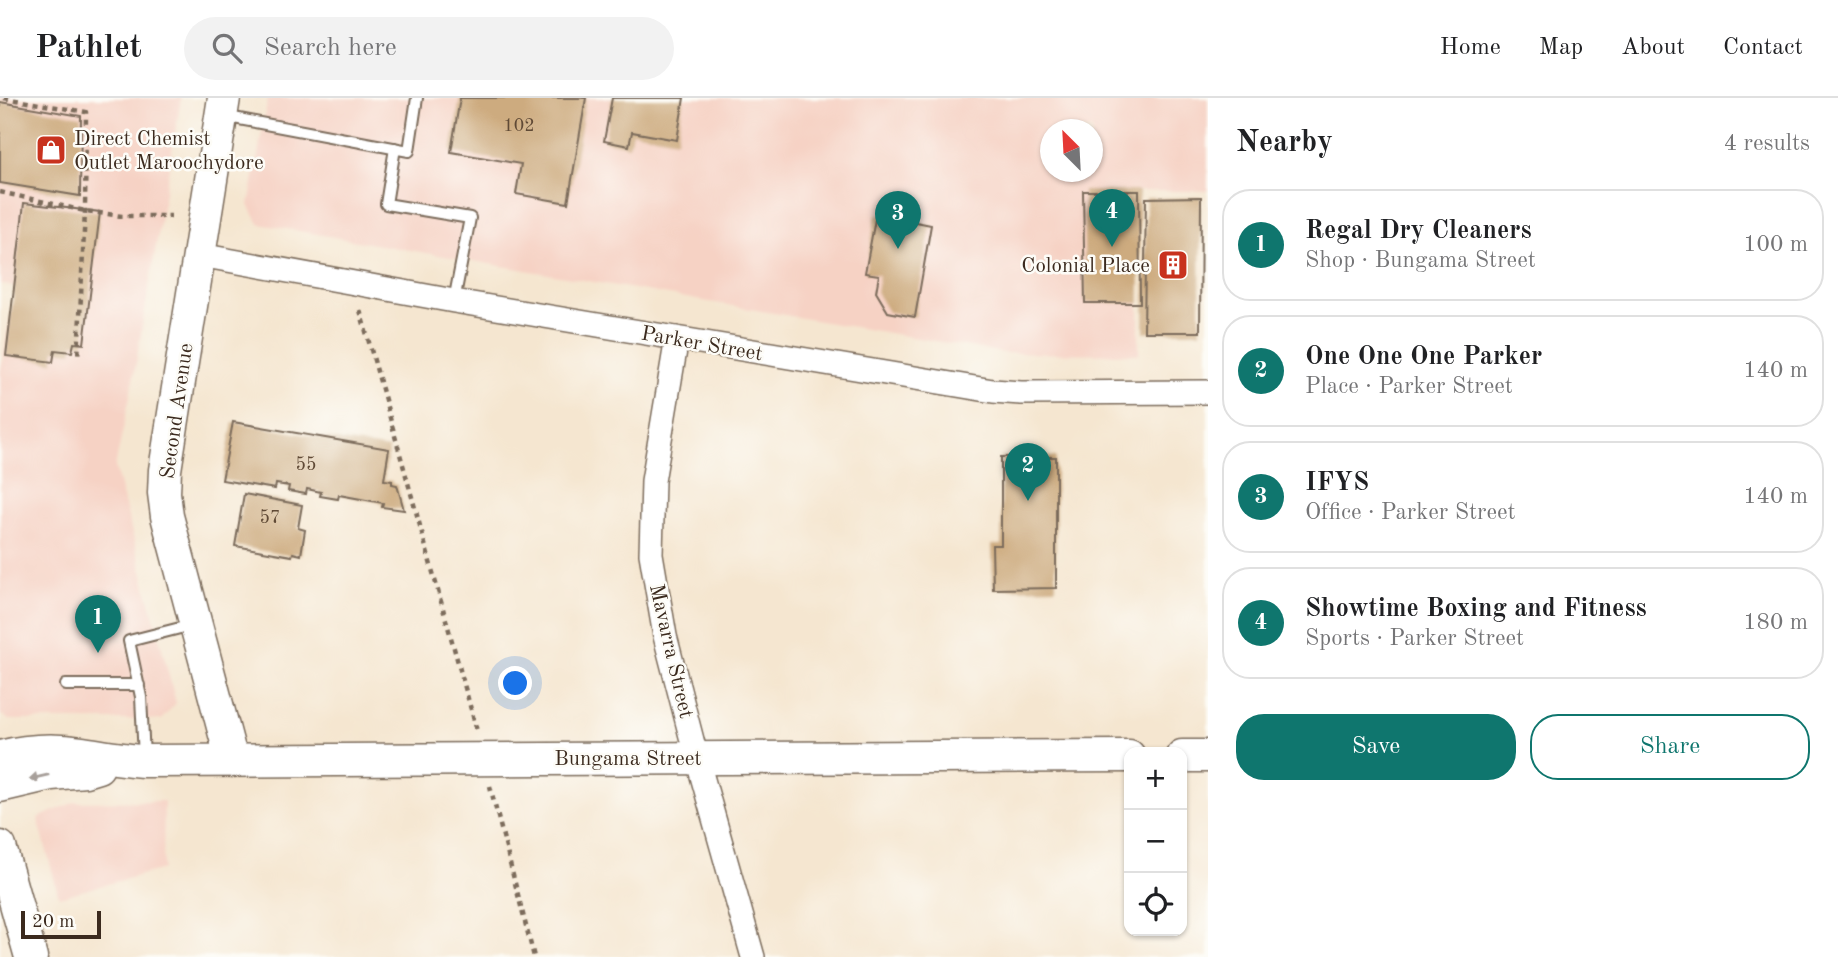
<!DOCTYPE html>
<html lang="en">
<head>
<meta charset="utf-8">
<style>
  :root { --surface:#fff; --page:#f2f2f2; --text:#202124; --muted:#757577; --line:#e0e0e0; --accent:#0f766e }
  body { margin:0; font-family:"Old Standard TT",serif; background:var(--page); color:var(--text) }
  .controls { position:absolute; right:21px; bottom:21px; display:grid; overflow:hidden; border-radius:14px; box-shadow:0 2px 5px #0004 }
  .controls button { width:63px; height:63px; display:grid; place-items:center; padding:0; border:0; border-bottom:2px solid var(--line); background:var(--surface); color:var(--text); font:35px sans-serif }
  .compass { position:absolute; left:1040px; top:21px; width:63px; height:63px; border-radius:50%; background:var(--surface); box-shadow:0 2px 5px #0004; rotate:336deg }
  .scale { position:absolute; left:21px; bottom:18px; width:80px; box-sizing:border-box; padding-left:7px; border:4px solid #3b2a1e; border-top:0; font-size:19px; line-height:24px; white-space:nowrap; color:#3b2a1e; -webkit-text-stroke:5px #fdfcf7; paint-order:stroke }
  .you { position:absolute; left:516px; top:586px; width:24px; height:24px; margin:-18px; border:5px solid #fff; border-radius:50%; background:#1a73e8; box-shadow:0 0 0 10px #1a73e833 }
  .badge { display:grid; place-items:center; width:46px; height:46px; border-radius:50%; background:var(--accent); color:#fff; font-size:23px; font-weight:700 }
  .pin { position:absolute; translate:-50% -58px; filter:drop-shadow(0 2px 4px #0008) }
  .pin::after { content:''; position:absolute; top:37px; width:24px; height:21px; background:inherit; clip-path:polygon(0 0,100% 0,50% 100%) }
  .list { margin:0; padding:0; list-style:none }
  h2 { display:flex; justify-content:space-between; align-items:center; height:91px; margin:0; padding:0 28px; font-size:30px }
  h2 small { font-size:23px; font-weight:400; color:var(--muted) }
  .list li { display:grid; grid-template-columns:46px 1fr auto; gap:21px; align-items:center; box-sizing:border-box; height:112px; margin:0 14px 14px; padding:0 14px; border:2px solid var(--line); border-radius:28px }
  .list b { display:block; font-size:26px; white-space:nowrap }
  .list p { margin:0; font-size:23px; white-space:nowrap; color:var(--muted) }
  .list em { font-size:23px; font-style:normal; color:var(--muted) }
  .actions { display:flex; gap:14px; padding:21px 28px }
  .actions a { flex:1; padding:16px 0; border:2px solid var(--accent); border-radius:28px; text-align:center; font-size:24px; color:var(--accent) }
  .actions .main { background:var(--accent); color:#fff }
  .icon { flex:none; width:38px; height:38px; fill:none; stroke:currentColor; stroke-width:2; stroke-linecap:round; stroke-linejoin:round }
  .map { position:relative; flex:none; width:1208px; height:859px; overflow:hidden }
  header { display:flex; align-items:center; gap:42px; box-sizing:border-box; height:98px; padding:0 35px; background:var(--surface); border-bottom:2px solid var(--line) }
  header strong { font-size:33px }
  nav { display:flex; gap:38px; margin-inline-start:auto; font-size:24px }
  .search { width:490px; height:63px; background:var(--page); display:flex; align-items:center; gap:18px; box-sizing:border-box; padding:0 24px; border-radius:38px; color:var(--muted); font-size:26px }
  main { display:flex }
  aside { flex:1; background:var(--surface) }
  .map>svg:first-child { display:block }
</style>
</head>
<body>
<header>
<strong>Pathlet</strong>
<div class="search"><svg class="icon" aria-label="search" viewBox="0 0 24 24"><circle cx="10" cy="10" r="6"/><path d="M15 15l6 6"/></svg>Search here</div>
<nav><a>Home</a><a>Map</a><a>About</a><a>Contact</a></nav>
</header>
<main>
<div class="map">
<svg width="1208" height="859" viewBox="0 0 1208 859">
  <rect width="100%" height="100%" fill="#fdfcf7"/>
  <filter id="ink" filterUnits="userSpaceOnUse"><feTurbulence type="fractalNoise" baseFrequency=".0143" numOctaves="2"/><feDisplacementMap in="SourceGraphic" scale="14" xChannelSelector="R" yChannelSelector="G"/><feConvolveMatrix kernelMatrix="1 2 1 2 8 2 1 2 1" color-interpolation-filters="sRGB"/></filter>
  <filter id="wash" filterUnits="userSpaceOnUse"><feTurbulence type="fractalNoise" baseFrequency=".00686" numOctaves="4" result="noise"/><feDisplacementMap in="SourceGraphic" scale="28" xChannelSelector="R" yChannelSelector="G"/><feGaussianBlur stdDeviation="1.57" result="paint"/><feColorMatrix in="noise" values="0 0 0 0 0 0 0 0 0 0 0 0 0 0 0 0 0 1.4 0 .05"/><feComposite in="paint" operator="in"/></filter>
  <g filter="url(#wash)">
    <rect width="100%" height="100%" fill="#f5e6d0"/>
    <path fill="#f6d2c4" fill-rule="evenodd" d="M0,0H181L132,288L115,369L176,605L161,622H9L0,616V275L15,189L0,186Z
      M268,0H1208V93H1139V256L1004,255L259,126L249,107ZM1050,32H1092V74H1050Z
      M164,703L163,771L59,799L38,720L75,704Z"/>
    <g id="blocks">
      <path fill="#cdab7f" d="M460,0H586L568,105L516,96L521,66L451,54Z
        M612,0H684L677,42L632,34L629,48L604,43Z
        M0,4L81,18L80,98L0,85Z
        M1083,93H1139L1140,205H1085Z
        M1201,99L1200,234H1144L1146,100Z
        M24,105L100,114L84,246L74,245L72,254L55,252L53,264L6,258Z
        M876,116L931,127L915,219L888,214L876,194L879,177L865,175Z
        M233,324L389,351L384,382L392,383V386L397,387L404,412L382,409L383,405L339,397L338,401L320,398L321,394L307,391L306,396L288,393L289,388L276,386L275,391L222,382Z
        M1001,359H1056V490L993,491L992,447H1001Z
        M244,396L302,407L298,430L305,432L301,457L293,455L292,458L235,448Z"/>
    </g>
  </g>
  <g filter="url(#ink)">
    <use href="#blocks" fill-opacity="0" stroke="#7c6c5c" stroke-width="2"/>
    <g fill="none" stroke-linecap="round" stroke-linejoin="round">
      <g stroke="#7c6c5c" stroke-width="14">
        <path id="lane" d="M223,18L409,53L417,0
          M395,50L386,106L470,120L454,203
          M66,587H139
          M144,660L141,599L129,543L192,527"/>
      </g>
      <g stroke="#7c6c5c" stroke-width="26">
        <path id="street" d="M200,157L454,203L993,293L1021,295L1208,294
          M677,240L653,383L651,456L665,538L693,646L753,859"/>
      </g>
      <g stroke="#7c6c5c" stroke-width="35">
        <path id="secondary" d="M224,0L165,372L164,395L167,418L232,663
          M1182,658H1208
          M0,659C27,652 56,651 83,655C103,658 123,662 144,663L1129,658
          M0,688L51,676L85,673L98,669
          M0,749L31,859"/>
      </g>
      <path stroke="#7c6c5c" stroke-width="4.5" stroke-dasharray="5 5" stroke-linecap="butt" d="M4,0L86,14L85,113L78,260
        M0,94L85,113L122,118H171
        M360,212L477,633
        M490,688L534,859"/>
      <use href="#lane" stroke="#fff" stroke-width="10"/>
      <use href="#street" stroke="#fff" stroke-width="23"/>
      <use href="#secondary" stroke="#fff" stroke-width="32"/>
    </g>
    <defs><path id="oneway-solid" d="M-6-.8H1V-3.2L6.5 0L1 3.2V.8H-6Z" transform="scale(1.75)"/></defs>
    <use fill="#a79f9a" href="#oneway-solid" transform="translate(39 679) rotate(167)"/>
  </g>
  <defs>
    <g id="shop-square" transform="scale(1.575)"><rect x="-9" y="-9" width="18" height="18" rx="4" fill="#c8321e" stroke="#fdfcf7"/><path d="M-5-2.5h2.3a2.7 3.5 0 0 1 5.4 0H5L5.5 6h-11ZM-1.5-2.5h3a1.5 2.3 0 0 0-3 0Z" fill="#fff"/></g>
    <g id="building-square" transform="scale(1.575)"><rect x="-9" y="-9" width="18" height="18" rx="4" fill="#c8321e" stroke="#fdfcf7"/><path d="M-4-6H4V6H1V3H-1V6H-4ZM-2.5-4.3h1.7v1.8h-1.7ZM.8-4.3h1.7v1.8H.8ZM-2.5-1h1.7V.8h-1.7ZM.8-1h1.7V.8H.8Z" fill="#fff"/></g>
  </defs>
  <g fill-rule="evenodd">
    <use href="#shop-square" x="51" y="52"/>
    <use href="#building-square" x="1173" y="167"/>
  </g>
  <g text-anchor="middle" stroke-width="5" stroke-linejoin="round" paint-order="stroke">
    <g font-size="18" fill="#604a36">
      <text x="519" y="33">102</text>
      <text x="306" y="372">55</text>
      <text x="270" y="425">57</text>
    </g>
    <g font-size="21" fill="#3b2a1e" stroke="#fdfcf7" text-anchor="start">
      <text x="74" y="47">Direct Chemist<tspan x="74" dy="24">Outlet Maroochydore</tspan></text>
      <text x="1150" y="174" text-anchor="end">Colonial Place</text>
    </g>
    <g font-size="21" fill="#3b2a1e" stroke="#fdfcf7">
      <text transform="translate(702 245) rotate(10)" y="7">Parker Street</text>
      <text transform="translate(176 313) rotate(-82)" y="7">Second Avenue</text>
      <text transform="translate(672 553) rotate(77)" y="7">Mavarra Street</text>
      <text x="628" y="667">Bungama Street</text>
    </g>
  </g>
</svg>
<div class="controls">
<button>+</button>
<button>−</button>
<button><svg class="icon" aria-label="locate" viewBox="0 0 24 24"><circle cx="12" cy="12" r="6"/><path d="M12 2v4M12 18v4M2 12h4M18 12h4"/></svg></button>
</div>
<svg class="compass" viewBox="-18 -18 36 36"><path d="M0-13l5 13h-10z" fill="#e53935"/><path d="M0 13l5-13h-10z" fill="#757577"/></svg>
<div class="scale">20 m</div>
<div class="you"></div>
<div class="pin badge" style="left:98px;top:555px">1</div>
<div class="pin badge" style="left:1028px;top:403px">2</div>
<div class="pin badge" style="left:898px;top:151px">3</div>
<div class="pin badge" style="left:1112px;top:149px">4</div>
</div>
<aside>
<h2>Nearby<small>4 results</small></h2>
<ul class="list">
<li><span class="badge">1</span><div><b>Regal Dry Cleaners</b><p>Shop · Bungama Street</p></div><em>100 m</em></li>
<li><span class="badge">2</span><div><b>One One One Parker</b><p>Place · Parker Street</p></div><em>140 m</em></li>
<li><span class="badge">3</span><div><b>IFYS</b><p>Office · Parker Street</p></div><em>140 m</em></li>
<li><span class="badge">4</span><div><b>Showtime Boxing and Fitness</b><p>Sports · Parker Street</p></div><em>180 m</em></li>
</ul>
<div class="actions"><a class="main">Save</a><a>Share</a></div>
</aside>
</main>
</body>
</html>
